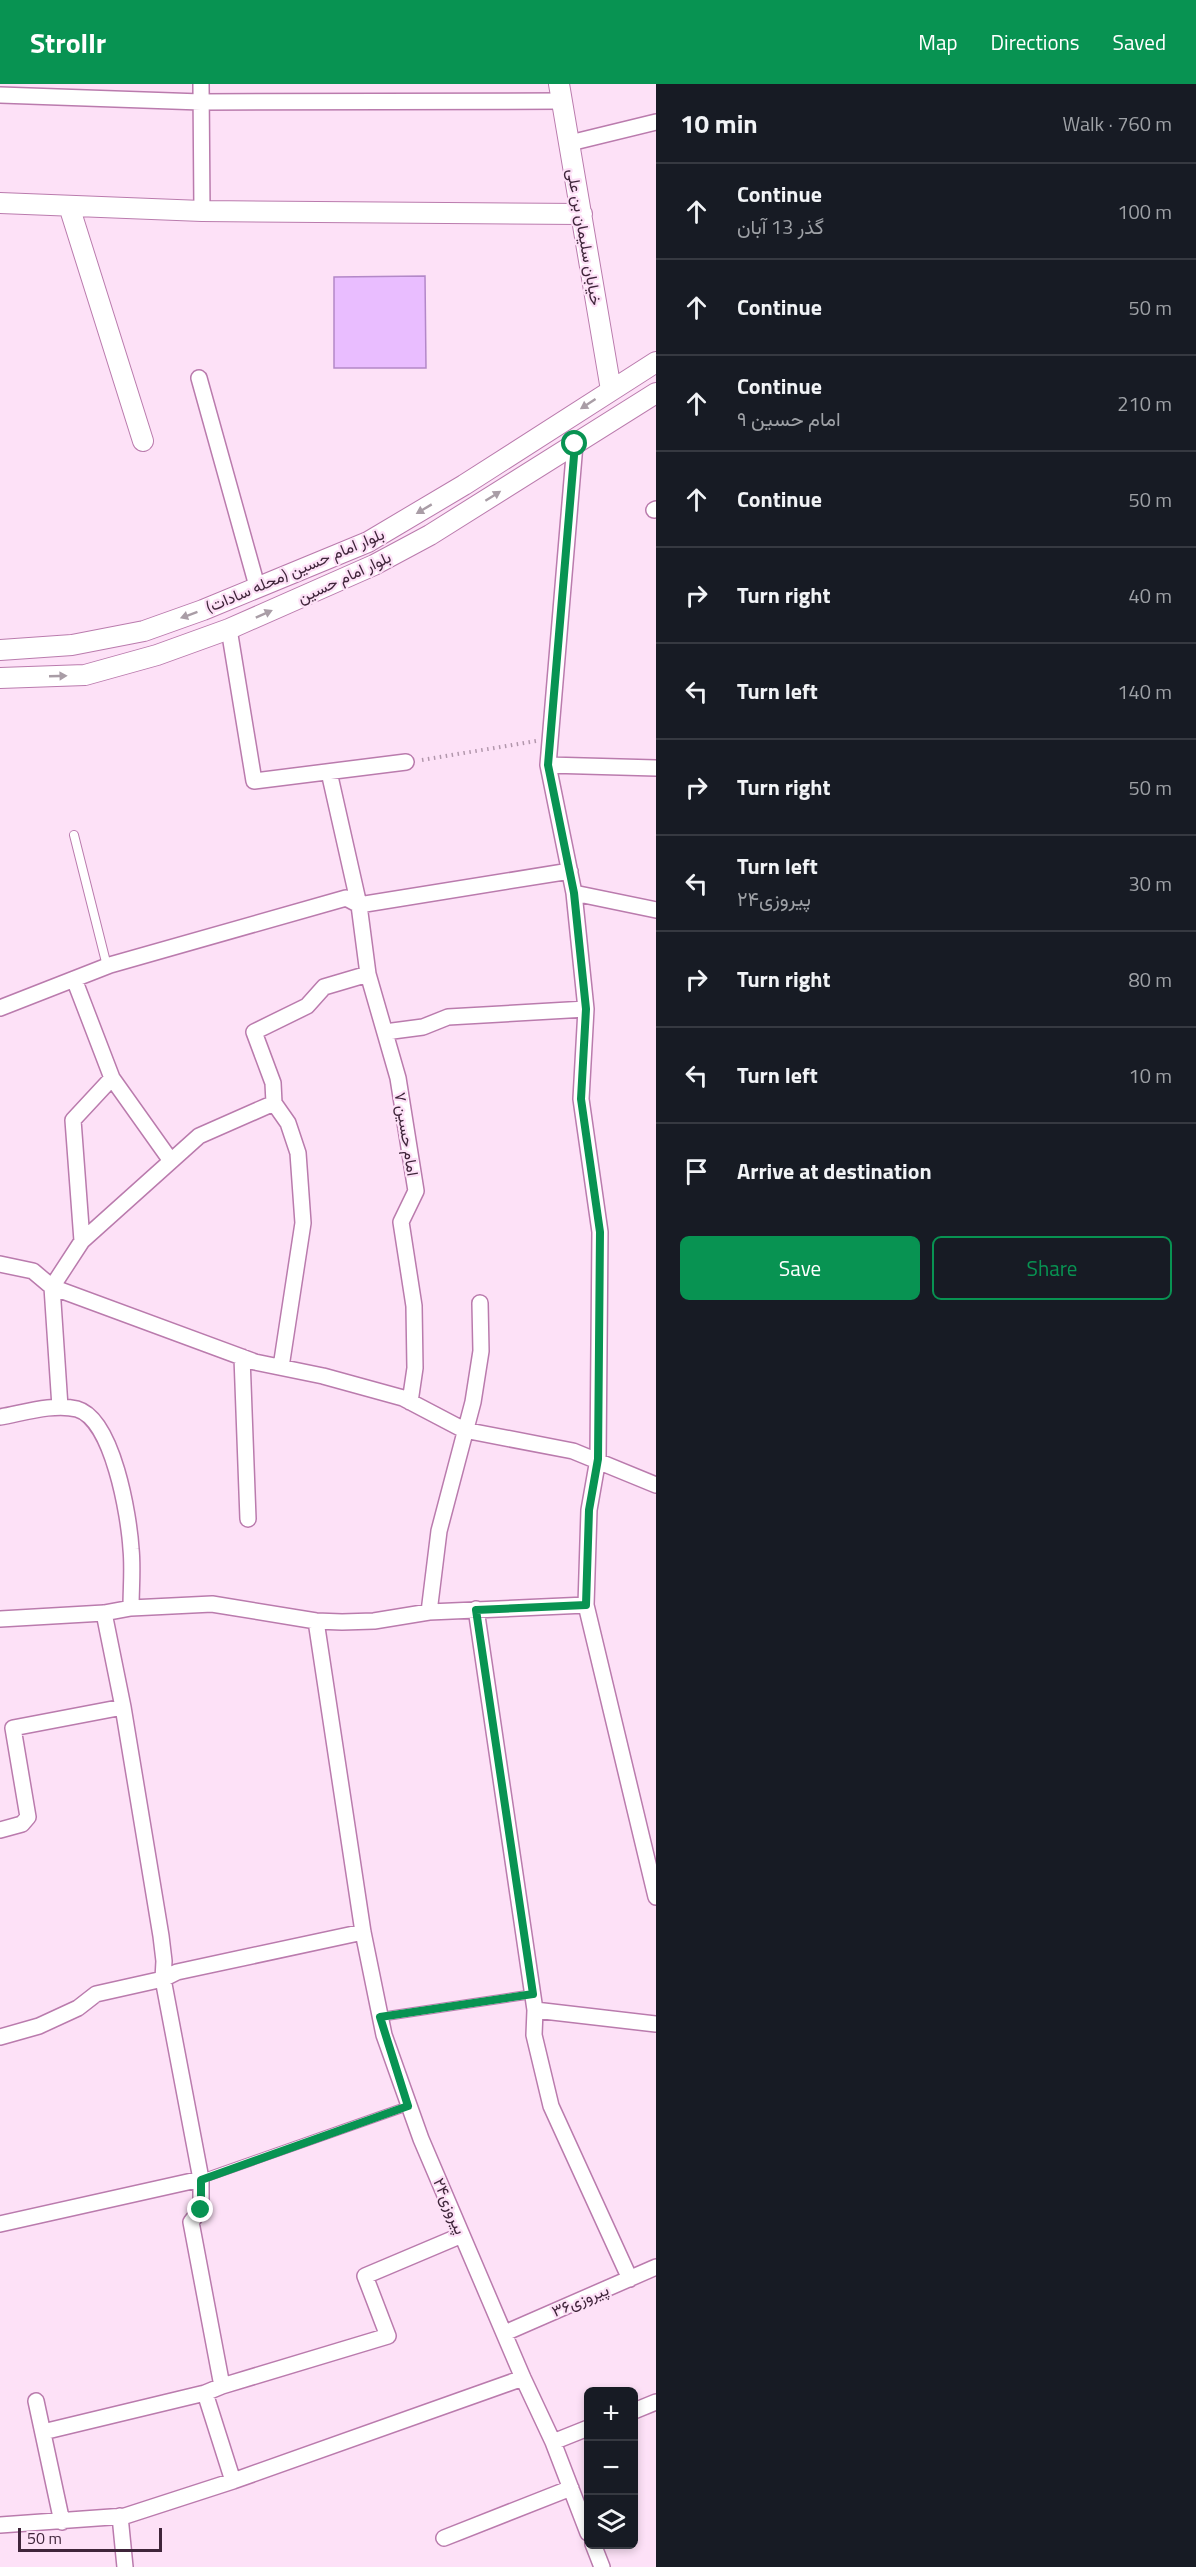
<!DOCTYPE html>
<html lang="en">
<head>
<meta charset="utf-8">
<style>
  :root { --surface:#171b24; --page:#242831; --text:#f1f3f6; --muted:#9ea1a6; --line:#363941; --accent:#089352 }
  body { margin:0; font-family:"Titillium Web",Vazirmatn,sans-serif; background:var(--page); color:var(--text) }
  .controls { position:absolute; right:18px; bottom:18px; display:grid; overflow:hidden; border-radius:9px; box-shadow:0 3px 9px #0003 }
  .controls button { width:54px; height:54px; display:grid; place-items:center; padding:0; border:0; border-bottom:2px solid var(--line); background:var(--surface); color:var(--text); font:30px sans-serif }
  .scale { position:absolute; left:18px; bottom:15px; width:144px; box-sizing:border-box; padding-left:6px; border:3px solid #3f253a; border-top:0; font-size:16px; line-height:21px; white-space:nowrap; color:#3f253a; -webkit-text-stroke:4px #fde1f7; paint-order:stroke }
  .stop { position:absolute; width:18px; height:18px; margin:-14px; border:4px solid #089352; border-radius:50%; background:#fff }
  .stop.end { background:#089352; border-color:#fff; box-shadow:0 2px 6px #0008 }
  .list { margin:0; padding:0; list-style:none }
  h2 { display:flex; justify-content:space-between; align-items:center; height:78px; margin:0; padding:0 24px; font-size:26px }
  h2 small { font-size:20px; font-weight:400; color:var(--muted) }
  .list li { display:grid; grid-template-columns:39px 1fr auto; gap:18px; align-items:center; box-sizing:border-box; height:96px; padding:0 24px; border-top:2px solid var(--line) }
  .list b { display:block; font-size:22px; white-space:nowrap }
  .list p { margin:0; font-size:20px; white-space:nowrap; color:var(--muted) }
  .list em { font-size:20px; font-style:normal; color:var(--muted) }
  .actions { display:flex; gap:12px; padding:18px 24px }
  .actions a { flex:1; padding:14px 0; border:2px solid var(--accent); border-radius:9px; text-align:center; font-size:21px; color:var(--accent) }
  .actions .main { background:var(--accent); color:#fff }
  .icon { flex:none; width:33px; height:33px; fill:none; stroke:currentColor; stroke-width:2; stroke-linecap:round; stroke-linejoin:round }
  .map { position:relative; flex:none; width:656px; height:2483px; overflow:hidden }
  header { display:flex; align-items:center; gap:36px; box-sizing:border-box; height:84px; padding:0 30px; background:var(--accent); color:#fff }
  header strong { font-size:28px }
  nav { display:flex; gap:33px; margin-inline-start:auto; font-size:21px }
  main { display:flex }
  aside { flex:1; background:var(--surface) }
  .map>svg:first-child { display:block }
</style>
</head>
<body>
<header>
<strong>Strollr</strong>
<nav><a>Map</a><a>Directions</a><a>Saved</a></nav>
</header>
<main>
<div class="map">
<svg width="656" height="2483" viewBox="0 0 656 2483">
  <rect width="100%" height="100%" fill="#fde1f7"/>
  <path fill="#e9bdff" stroke="#b388c8" stroke-width="1.5" d="M425,192L426,284H334V193Z"/>
  <g fill="none" stroke-linecap="round" stroke-linejoin="round">
    <g stroke="#ba7bad" stroke-width="10">
      <path id="service" d="M74,751L107,882
        M380,1933L533,1910
        M201,2095L408,2022"/>
    </g>
    <g stroke="#ba7bad" stroke-width="18">
      <path id="minor" d="M201,0L202,127
        M0,11L201,18L562,17
        M570,59L656,38
        M199,294L257,502
        M575,360L548,681L574,809L586,925L581,1015L600,1148L598,1375L589,1426L586,1521L656,1813
        M654,426L656,425
        M229,545L254,697L406,678
        M548,681L656,684
        M329,688L359,821L368,890L398,994L416,1107L401,1138L414,1222L415,1284L410,1318
        M574,809L656,826
        M74,895L112,994L171,1077
        M0,924L110,881L346,814L359,821L570,787
        M385,948L423,943L448,933L586,925
        M82,1157L73,1036L112,994
        M0,1180L33,1187L52,1203L82,1157L199,1052L274,1019
        M242,1273L248,1435
        M281,1283L303,1139L298,1069L288,1039L274,1019L273,999L254,948L307,922L324,903L368,890
        M60,1323L52,1203L255,1278L323,1292L403,1314L464,1346L573,1367L656,1401
        M0,1333C23,1329 54,1319 77,1325C113,1335 129,1432 131,1465C133,1484 131,1504 131,1524
        M476,1525L535,1926L656,1940
        M429,1528L439,1447L473,1318L481,1267L480,1219
        M104,1529L123,1623L161,1852L164,1877L163,1895L201,2095V2125L191,2138L222,2302L205,2309L233,2397
        M0,1535L104,1529L131,1524L212,1520L316,1537L342,1538L374,1537L429,1528L586,1521
        M316,1537L363,1848L384,1951L421,2055L523,2294L553,2358L588,2449
        M0,1746L22,1740L28,1733L13,1644L123,1623
        M535,1926L534,1951L551,2022L630,2195
        M0,1953L39,1942L78,1924L96,1910L163,1895L177,1888L363,1848
        M0,2140L201,2095
        M505,2249L656,2183
        M222,2302L388,2252L365,2192L462,2151
        M36,2317L62,2438
        M634,2327L656,2318
        M43,2348L205,2309
        M553,2358L588,2344
        M120,2432L125,2483
        M0,2441L125,2432L233,2397L523,2294
        M444,2454L571,2404
        M593,2460L602,2483"/>
    </g>
    <g stroke="#ba7bad" stroke-width="22">
      <path id="tertiary" d="M559,0L611,306
        M0,119L202,127L582,130
        M69,122L143,357
        M0,566L72,561L144,547L203,526L368,458L464,401L656,278
        M0,594L85,591L157,571L229,545L374,481L430,451L656,309"/>
    </g>
    <path stroke="#b297ac" stroke-width="4" stroke-dasharray="1.5 4.5" stroke-linecap="butt" d="M422,676L536,657"/>
    <use href="#service" stroke="#fff" stroke-width="8"/>
    <use href="#minor" stroke="#fff" stroke-width="15"/>
    <use href="#tertiary" stroke="#fff" stroke-width="20"/>
  </g>
  <defs><path id="oneway-solid" d="M-6-.8H1V-3.2L6.5 0L1 3.2V.8H-6Z" transform="scale(1.5)"/></defs>
  <g fill="#a99da6">
    <use href="#oneway-solid" transform="translate(588 320) rotate(147)"/>
    <use href="#oneway-solid" transform="translate(493 412) rotate(-32)"/>
    <use href="#oneway-solid" transform="translate(424 425) rotate(149)"/>
    <use href="#oneway-solid" transform="translate(264 530) rotate(-24)"/>
    <use href="#oneway-solid" transform="translate(189 531) rotate(160)"/>
    <use href="#oneway-solid" transform="translate(58 592) rotate(-2)"/>
  </g>
  <g fill="none" stroke-linecap="round" stroke-linejoin="round">
    <path stroke="#089352" stroke-width="8" d="M201,2126V2096L408,2022L380,1933L533,1910L476,1526L586,1521L589,1426L598,1375L600,1148L581,1015L586,925L574,809L548,681L575,360"/>
  </g>
  <g text-anchor="middle" stroke-width="4.5" stroke-linejoin="round" paint-order="stroke">
    <g font-size="16" fill="#3f253a" stroke="#fde1f7">
      <text transform="translate(585 153) rotate(80)" y="6">خیابان سلیمان بن علی</text>
      <text transform="translate(295 486) rotate(-23)" y="6">بلوار امام حسین (محله سادات)</text>
      <text transform="translate(344 493) rotate(-25)" y="6">بلوار امام حسین</text>
      <text transform="translate(407 1050) rotate(81)" y="6">امام حسین ۷</text>
      <text transform="translate(450 2122) rotate(67)" y="6">پیروزی۲۴</text>
      <text transform="translate(580 2216) rotate(-23)" y="6">پیروزی۳۶</text>
    </g>
  </g>
</svg>
<div class="controls">
<button>+</button>
<button>−</button>
<button><svg class="icon" aria-label="layers" viewBox="0 0 24 24"><path d="M12 4l9 5-9 5-9-5zM3 14l9 5 9-5"/></svg></button>
</div>
<div class="scale">50 m</div>
<div class="stop" style="left:575px;top:360px"></div>
<div class="stop end" style="left:201px;top:2126px"></div>
</div>
<aside>
<h2>10 min<small>Walk · 760 m</small></h2>
<ul class="list">
<li><svg class="icon" aria-label="ahead" viewBox="0 0 24 24"><path d="M12 20V5M6 11l6-6 6 6"/></svg><div><b>Continue</b><p>گذر 13 آبان</p></div><em>100 m</em></li>
<li><svg class="icon" aria-label="ahead" viewBox="0 0 24 24"><path d="M12 20V5M6 11l6-6 6 6"/></svg><div><b>Continue</b></div><em>50 m</em></li>
<li><svg class="icon" aria-label="ahead" viewBox="0 0 24 24"><path d="M12 20V5M6 11l6-6 6 6"/></svg><div><b>Continue</b><p>امام حسین ۹</p></div><em>210 m</em></li>
<li><svg class="icon" aria-label="ahead" viewBox="0 0 24 24"><path d="M12 20V5M6 11l6-6 6 6"/></svg><div><b>Continue</b></div><em>50 m</em></li>
<li><svg class="icon" aria-label="right" viewBox="0 0 24 24"><path d="M7 20v-9h11M14 6l5 5-5 5"/></svg><div><b>Turn right</b></div><em>40 m</em></li>
<li><svg class="icon" aria-label="left" viewBox="0 0 24 24"><path d="M17 20v-9H6M10 6l-5 5 5 5"/></svg><div><b>Turn left</b></div><em>140 m</em></li>
<li><svg class="icon" aria-label="right" viewBox="0 0 24 24"><path d="M7 20v-9h11M14 6l5 5-5 5"/></svg><div><b>Turn right</b></div><em>50 m</em></li>
<li><svg class="icon" aria-label="left" viewBox="0 0 24 24"><path d="M17 20v-9H6M10 6l-5 5 5 5"/></svg><div><b>Turn left</b><p>پیروزی۲۴</p></div><em>30 m</em></li>
<li><svg class="icon" aria-label="right" viewBox="0 0 24 24"><path d="M7 20v-9h11M14 6l5 5-5 5"/></svg><div><b>Turn right</b></div><em>80 m</em></li>
<li><svg class="icon" aria-label="left" viewBox="0 0 24 24"><path d="M17 20v-9H6M10 6l-5 5 5 5"/></svg><div><b>Turn left</b></div><em>10 m</em></li>
<li><svg class="icon" aria-label="arrive" viewBox="0 0 24 24"><path d="M6 21V4h12l-3 4 3 4H6"/></svg><div><b>Arrive at destination</b></div></li>
</ul>
<div class="actions"><a class="main">Save</a><a>Share</a></div>
</aside>
</main>
</body>
</html>
